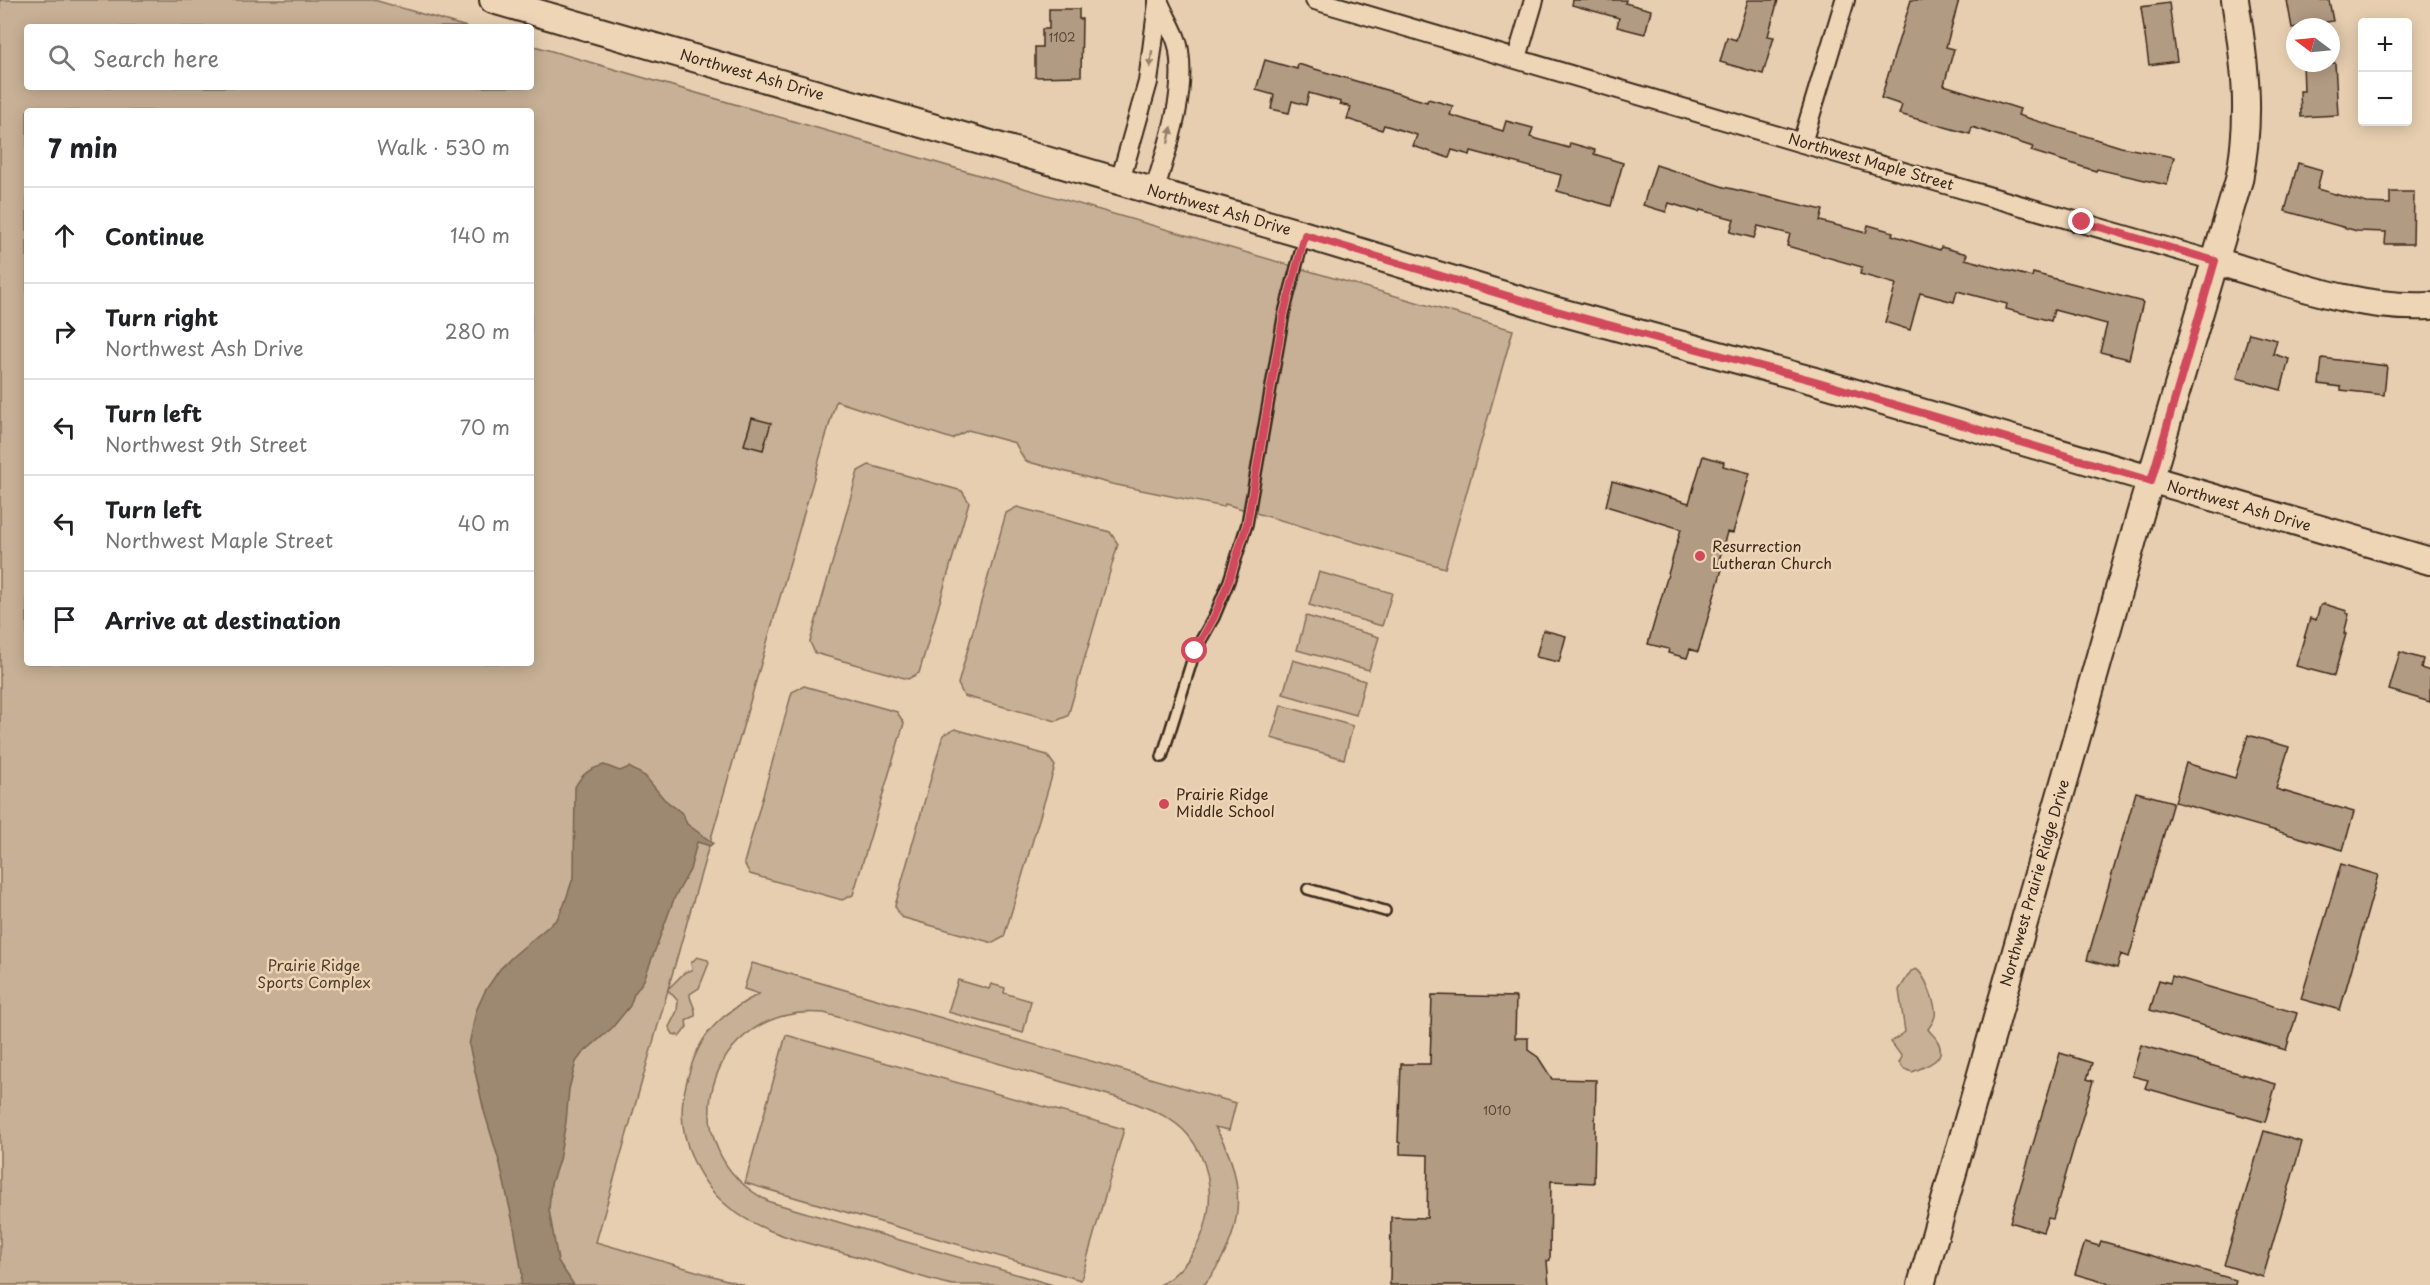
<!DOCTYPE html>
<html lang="en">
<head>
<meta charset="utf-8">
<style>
  :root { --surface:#fff; --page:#f2f2f2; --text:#202124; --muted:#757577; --line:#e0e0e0 }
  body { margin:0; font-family:"Playpen Sans",sans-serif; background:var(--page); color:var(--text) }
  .controls { position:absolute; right:18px; top:18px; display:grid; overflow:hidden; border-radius:6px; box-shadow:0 3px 15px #0003 }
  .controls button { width:54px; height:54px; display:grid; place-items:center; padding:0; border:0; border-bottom:2px solid var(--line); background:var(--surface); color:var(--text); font:30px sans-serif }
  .compass { position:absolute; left:2286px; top:18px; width:54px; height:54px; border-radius:50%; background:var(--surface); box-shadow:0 3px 15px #0003; rotate:286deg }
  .stop { position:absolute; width:18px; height:18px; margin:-14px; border:4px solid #d1495b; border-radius:50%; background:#fff }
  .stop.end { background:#d1495b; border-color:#fff; box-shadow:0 2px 6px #0008 }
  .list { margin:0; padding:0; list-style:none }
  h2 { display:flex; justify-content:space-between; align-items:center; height:78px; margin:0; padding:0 24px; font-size:26px }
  h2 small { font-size:20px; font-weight:400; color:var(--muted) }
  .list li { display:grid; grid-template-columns:39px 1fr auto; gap:18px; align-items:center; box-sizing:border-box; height:96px; padding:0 24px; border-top:2px solid var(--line) }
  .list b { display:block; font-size:22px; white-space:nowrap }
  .list p { margin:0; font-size:20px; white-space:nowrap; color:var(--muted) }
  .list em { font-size:20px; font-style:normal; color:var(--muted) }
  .icon { flex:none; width:33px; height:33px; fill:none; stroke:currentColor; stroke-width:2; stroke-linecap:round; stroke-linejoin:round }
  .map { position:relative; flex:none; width:2430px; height:1285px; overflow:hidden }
  .search { position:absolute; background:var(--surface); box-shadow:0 3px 15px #0003; left:24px; top:24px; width:510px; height:66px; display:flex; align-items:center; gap:15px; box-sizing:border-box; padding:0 21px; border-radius:6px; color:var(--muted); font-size:22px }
  .panel { position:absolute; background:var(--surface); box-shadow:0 3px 15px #0003; left:24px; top:108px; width:510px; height:558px; border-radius:6px }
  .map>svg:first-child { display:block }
</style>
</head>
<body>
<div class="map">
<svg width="2430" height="1285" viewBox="0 0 2430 1285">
  <rect width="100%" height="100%" fill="#e7ceb0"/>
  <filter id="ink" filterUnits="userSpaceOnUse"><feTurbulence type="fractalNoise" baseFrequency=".0167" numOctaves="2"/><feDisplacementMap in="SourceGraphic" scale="12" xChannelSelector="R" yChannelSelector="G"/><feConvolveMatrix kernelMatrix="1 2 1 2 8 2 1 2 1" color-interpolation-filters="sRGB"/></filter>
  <g filter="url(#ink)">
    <path fill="#c7b095" stroke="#816d5a" stroke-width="1.5" fill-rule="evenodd" d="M0,0H374L467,27H27V87H531V45L1513,330L1445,568L1225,504L1224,507L1112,484L1025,461L1015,443L968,430L952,439L836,401L668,989L685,972L692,970L691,963L697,957L708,960L709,963L699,988L690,994C689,1001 697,1007 695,1016L686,1021L687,1027L680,1036L673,1034L669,1027L677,1011L678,1001L668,990L596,1242L744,1285H0ZM27,111H531V663H27Z
      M869,465L962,491L969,502L919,673L908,679L815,653L810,642L858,471Z
      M1017,507L1110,532L1118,544L1068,716L1056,721L964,696L958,684L1006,513Z
      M1319,572L1392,593L1382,626L1309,605Z
      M1306,616L1379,637L1369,670L1297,650Z
      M1293,660L1365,681L1356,715L1283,694Z
      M804,686L897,712L904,723L853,895L842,900L750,874L744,863L792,692Z
      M1281,705L1353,726L1344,759L1271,738Z
      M955,729L1047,755L1055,766L1004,937L993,943L901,917L895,906L943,735Z
      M752,963L1236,1103L1229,1130L1215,1127C1248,1181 1245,1235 1204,1285H1160C1210,1255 1227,1182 1188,1135C1173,1117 1150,1109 1129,1101L824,1013C707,1002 665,1150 770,1202L1053,1285C1030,1285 1008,1285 985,1285C975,1285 963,1285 953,1285C925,1280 887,1265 858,1257C792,1238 723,1229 693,1160C684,1139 679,1117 684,1094C694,1042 712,1018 759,994L744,989Z
      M1916,969C1925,974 1937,1006 1935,1016C1934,1020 1931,1025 1928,1029C1931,1034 1934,1035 1937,1040C1949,1060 1926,1066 1912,1072L1904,1069L1899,1063L1902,1057L1891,1042L1905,1032L1899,990L1911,971Z
      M958,980L989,989L991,984L1005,988L1004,993L1031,1001L1023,1033L948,1012Z
      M786,1035L1124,1129L1081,1280L745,1183Z"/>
    <path fill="#9d8972" stroke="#766350" stroke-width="1.5" d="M604,765L620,771L629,767L645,776L664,799L683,814L687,824L713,843L710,846L697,842L690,870L674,899L644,980L634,994L630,1006L612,1028L582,1054L576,1062L569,1089L566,1122L559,1160L551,1184L549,1210L558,1261L574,1285H521L522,1273L514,1227L500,1164L484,1111L469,1045L476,1011L485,991L500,969L512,957L557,919L564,905L574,875L575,787C582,774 589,769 604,765Z"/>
    <path fill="#b29b83" stroke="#3b2a1e" stroke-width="1.5" d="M1573,0H1626L1625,3L1651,10L1645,34L1617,27L1619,18L1572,5Z
      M1748,0H1778L1768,36L1774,37L1763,74L1720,62L1727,37L1736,40Z
      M1911,0H1959L1946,47L1954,49L1944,85L2020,109L2018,115L2121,147L2174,157L2167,185L2097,169L2096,171L2031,151L2033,147L1972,127L1970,134L1899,114L1902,105L1881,98Z
      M2287,0H2329L2333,21L2292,28Z
      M2169,3L2177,61L2149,65L2141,7Z
      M1049,9H1079V19H1082L1081,76L1035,77V47H1042V29H1049Z
      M1265,60L1297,69L1298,64L1427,102L1428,99L1453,106L1450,115L1503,131L1506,121L1533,128L1530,137L1569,148L1570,143L1595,150L1594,154L1623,163L1611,206L1557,191L1561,175L1471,151L1470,155L1452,150L1449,158L1413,146L1417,135L1384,125L1382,130L1347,119L1351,107L1340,104L1341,102L1309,93L1306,105L1292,101L1289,113L1271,109L1274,95L1256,90Z
      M2303,63H2335L2338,115L2301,117L2300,91H2304Z
      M2298,163L2322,170L2317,189L2367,203L2390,204V192H2414L2413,244H2385L2386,232L2357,231L2285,211Z
      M1656,165L1724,187L1823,210L1820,221L1866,233L1868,225L1893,232L1892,235L1940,250L1941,247L1967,254L1965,259L2032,277L2033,273L2143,302L2129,359L2100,352L2107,324L2054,310L2051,321L2006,309L2007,304L1957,291L1954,302L1920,293L1910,330L1885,322L1896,284L1860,274L1862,267L1787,246L1790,234L1758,226L1754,238L1730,232L1734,219L1700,210L1699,212L1669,203L1666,212L1643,205Z
      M2249,333L2277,340L2273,354L2289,359L2281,390L2237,378Z
      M2322,358L2387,366L2384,395L2341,390V387L2319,384Z
      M752,418L771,423L763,450L744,445Z
      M1703,456L1724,462L1723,466L1750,473L1733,533L1727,532L1718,564L1723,566L1698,652L1690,649L1687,658L1668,653L1669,649L1648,644L1681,529L1606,506L1612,481L1689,503Z
      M2324,604L2347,611L2346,613L2349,614L2344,634H2346L2334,676L2296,666L2310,618L2316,620L2320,606Z
      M1543,630L1566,636L1559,662L1536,657Z
      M2400,652L2423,659L2421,668L2430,671V702L2389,690Z
      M2248,735L2289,747L2276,789L2354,812L2343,850L2175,802L2186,763L2235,778Z
      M2136,792L2173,802L2129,957L2121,954L2117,968L2087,960Z
      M2341,864L2378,875L2340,1010L2301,999Z
      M2172,976L2297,1013L2286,1050L2150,1010L2159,980L2170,983Z
      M1432,995L1516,997L1515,1038H1528V1050L1538,1057L1552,1079L1596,1080L1594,1183L1551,1181L1550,1260L1547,1261L1549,1285H1390L1391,1217L1427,1218L1428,1155L1400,1154V1143L1398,1142L1401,1064H1430Z
      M2141,1045L2276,1084L2265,1122L2145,1088L2148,1080L2132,1076Z
      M2060,1053L2092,1063L2087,1079L2093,1081L2053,1219L2048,1218L2043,1232L2010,1222Z
      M2264,1131L2302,1142L2263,1277L2224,1265Z
      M2101,1241L2236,1280L2235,1285H2113L2075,1274L2085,1242L2099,1246Z"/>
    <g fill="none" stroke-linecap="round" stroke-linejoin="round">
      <g stroke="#3b2a1e" stroke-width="14">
        <path id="lane" d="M1162,757L1195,651L1214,617L1229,581L1247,524L1284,313L1304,238
          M1308,889L1385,911"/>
      </g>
      <g stroke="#3b2a1e" stroke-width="22">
        <path id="street" d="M1315,0L1802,143L2215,261
          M1517,58L1534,0
          M1802,143L1845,0
          M1120,181L1148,82L1158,3
          M1154,192C1167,148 1186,98 1179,51C1177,34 1164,16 1158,0"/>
      </g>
      <g stroke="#3b2a1e" stroke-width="30">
        <path id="secondary" d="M493,0L1305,235L1557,311L1815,381L2430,561
          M2215,261C2285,281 2356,310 2430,306
          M1921,1285L2142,508L2239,180C2252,115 2245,64 2235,0"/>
      </g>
      <use href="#lane" stroke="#eed5b6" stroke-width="9"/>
      <use href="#street" stroke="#eed5b6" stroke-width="18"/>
      <use href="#secondary" stroke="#eed5b6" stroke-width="26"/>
    </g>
    <defs><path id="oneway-solid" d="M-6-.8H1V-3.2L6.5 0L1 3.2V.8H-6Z" transform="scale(1.5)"/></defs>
    <g fill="#94806a">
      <use href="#oneway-solid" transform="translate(1151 59) rotate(97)"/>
      <use href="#oneway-solid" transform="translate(1170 135) rotate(-77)"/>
    </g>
  </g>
  <g fill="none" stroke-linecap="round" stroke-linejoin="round" filter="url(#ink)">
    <path stroke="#d1495b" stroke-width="8" d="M1195,651L1214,617L1229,581L1247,524L1284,313L1305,235L1557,311L1815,381L2151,481L2215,261L2082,222"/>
  </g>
  <g fill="#d1495b" stroke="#eed5b6" stroke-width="2">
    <circle cx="1700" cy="556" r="6"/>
    <circle cx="1164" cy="804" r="6"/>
  </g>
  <g text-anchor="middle" stroke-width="5" stroke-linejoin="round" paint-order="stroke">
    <g font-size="12" fill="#594637">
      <text x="1062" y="42">1102</text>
      <text x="1497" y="1115">1010</text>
    </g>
    <g font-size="15" fill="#3b2a1e" stroke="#eed5b6">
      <text transform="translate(752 75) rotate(16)" y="5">Northwest Ash Drive</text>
      <text transform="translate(1871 162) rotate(16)" y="5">Northwest Maple Street</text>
      <text transform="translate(1219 210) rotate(16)" y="5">Northwest Ash Drive</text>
      <text transform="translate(2239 506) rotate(16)" y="5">Northwest Ash Drive</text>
      <text transform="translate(2035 883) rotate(-74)" y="5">Northwest Prairie Ridge Drive</text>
    </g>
    <g font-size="15" fill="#3b2a1e" stroke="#eed5b6" text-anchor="start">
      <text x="1712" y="552">Resurrection<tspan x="1712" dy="17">Lutheran Church</tspan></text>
      <text x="1176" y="800">Prairie Ridge<tspan x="1176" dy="17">Middle School</tspan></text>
    </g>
    <g font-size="15" fill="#503e30" stroke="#eed5b6">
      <text x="314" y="971">Prairie Ridge<tspan x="314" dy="17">Sports Complex</tspan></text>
    </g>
  </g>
</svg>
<div class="controls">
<button>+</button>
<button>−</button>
</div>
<svg class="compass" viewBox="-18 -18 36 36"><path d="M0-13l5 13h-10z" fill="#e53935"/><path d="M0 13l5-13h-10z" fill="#757577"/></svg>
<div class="stop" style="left:1195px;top:651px"></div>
<div class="stop end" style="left:2082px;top:222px"></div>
<div class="search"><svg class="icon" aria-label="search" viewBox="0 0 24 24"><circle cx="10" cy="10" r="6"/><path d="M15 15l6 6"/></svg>Search here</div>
<section class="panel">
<h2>7 min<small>Walk · 530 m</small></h2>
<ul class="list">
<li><svg class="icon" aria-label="ahead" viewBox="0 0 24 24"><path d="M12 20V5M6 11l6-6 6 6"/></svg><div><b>Continue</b></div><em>140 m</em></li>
<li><svg class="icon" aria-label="right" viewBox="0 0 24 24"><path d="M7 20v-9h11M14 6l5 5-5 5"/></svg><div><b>Turn right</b><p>Northwest Ash Drive</p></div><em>280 m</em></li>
<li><svg class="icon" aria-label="left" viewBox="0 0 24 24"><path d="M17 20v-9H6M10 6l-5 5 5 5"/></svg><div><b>Turn left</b><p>Northwest 9th Street</p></div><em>70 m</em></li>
<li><svg class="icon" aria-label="left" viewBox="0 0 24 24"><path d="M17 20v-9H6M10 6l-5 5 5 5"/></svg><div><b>Turn left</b><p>Northwest Maple Street</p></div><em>40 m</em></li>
<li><svg class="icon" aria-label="arrive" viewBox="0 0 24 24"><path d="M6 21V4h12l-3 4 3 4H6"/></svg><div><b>Arrive at destination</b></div></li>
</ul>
</section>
</div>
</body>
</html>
